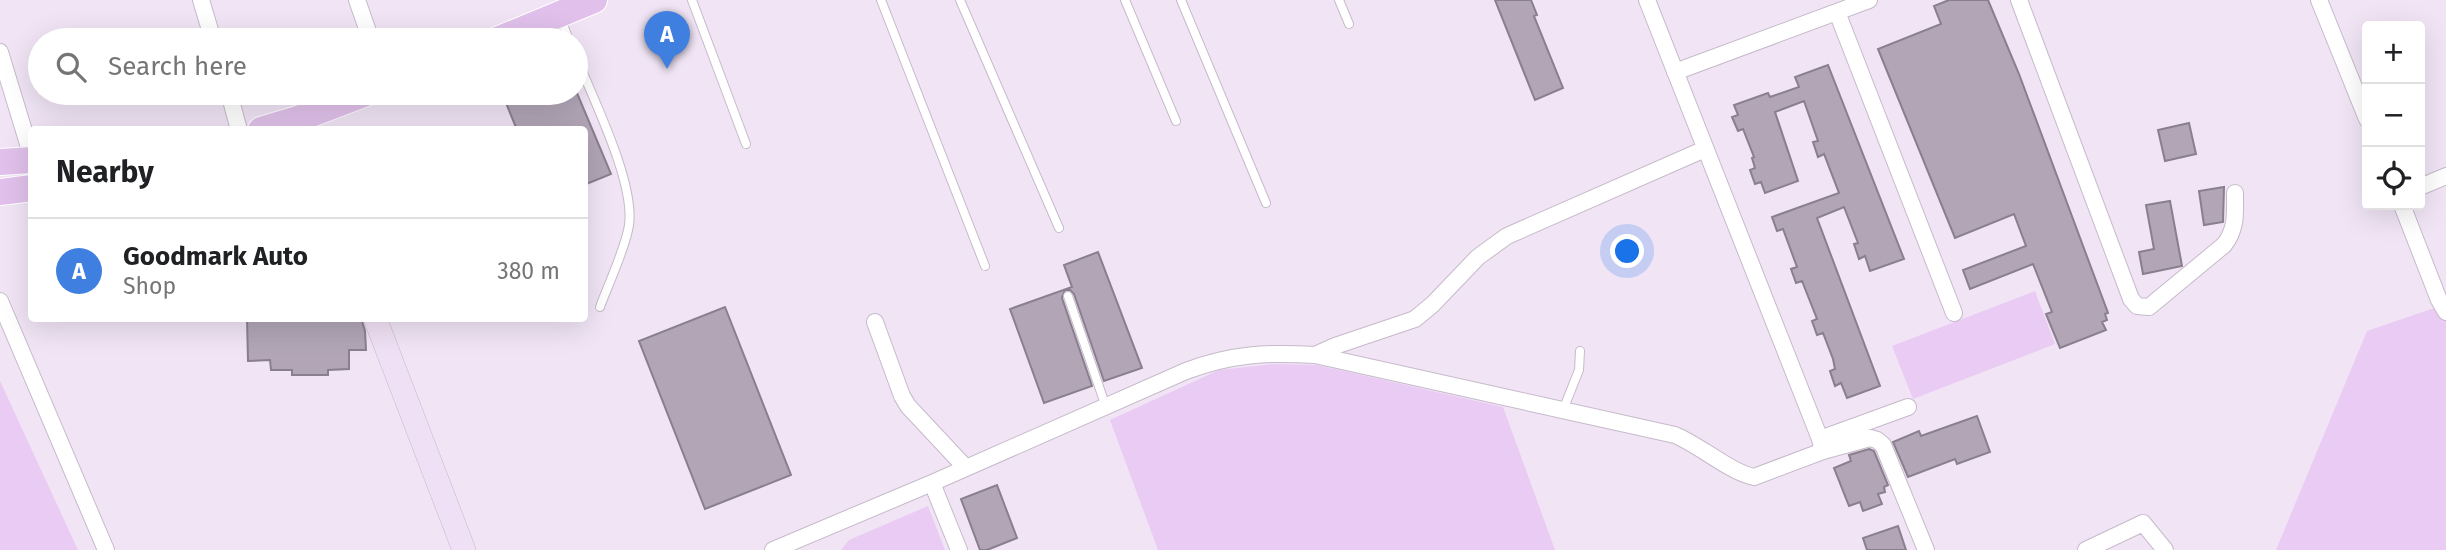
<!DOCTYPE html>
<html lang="en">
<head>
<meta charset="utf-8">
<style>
  :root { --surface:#fff; --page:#f6f6f6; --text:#202124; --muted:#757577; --line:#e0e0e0; --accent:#155d91 }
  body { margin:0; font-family:"Fira Sans",sans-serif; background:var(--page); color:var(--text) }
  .controls { position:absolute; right:21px; top:21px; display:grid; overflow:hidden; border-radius:7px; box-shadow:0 7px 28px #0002 }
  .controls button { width:63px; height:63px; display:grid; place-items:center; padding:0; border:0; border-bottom:2px solid var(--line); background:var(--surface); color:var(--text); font:35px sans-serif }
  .you { position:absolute; left:1628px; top:252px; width:24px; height:24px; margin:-18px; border:5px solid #fff; border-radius:50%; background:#1a73e8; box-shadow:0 0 0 10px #1a73e833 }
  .badge { display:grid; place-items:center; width:46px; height:46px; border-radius:50%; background:var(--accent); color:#fff; font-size:23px; font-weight:700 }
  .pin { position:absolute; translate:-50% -58px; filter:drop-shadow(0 2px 4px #0008) }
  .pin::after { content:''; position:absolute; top:37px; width:24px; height:21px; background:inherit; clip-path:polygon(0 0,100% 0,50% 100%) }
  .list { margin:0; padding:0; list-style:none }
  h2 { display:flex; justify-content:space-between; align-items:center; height:91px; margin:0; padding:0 28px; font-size:30px }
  h2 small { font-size:23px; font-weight:400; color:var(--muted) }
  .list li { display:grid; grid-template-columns:46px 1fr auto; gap:21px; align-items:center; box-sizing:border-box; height:105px; padding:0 28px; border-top:2px solid var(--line) }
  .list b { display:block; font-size:26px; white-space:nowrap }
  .list p { margin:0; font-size:23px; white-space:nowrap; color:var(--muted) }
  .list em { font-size:23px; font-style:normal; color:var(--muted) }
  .icon { flex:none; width:38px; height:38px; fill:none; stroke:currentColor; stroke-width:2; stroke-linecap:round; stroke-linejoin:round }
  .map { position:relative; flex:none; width:2446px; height:550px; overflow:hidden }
  .search { position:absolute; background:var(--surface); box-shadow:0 7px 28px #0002; left:28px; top:28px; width:560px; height:77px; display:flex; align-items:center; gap:18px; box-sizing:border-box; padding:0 24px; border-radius:38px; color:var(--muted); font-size:26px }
  .panel { position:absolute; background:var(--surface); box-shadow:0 7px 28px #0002; left:28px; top:126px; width:560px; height:196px; border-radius:7px }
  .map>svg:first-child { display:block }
</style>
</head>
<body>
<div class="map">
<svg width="2446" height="550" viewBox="0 0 2446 550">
  <rect width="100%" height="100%" fill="#f0e4f5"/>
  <path fill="#eacbf4" d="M2035,291L2055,344L1913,399L1892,346Z
    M2434,308L2446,315V550H2276L2367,331Z
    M1275,364L1317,365L1503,407L1555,550H1158L1110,420L1219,370Z
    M0,381L78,550H0Z
    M928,506L945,550H841L849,540Z"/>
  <path fill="#b1a5b6" stroke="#8a7f8e" stroke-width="2" d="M1495,0H1531L1537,15L1534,16L1563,88L1535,100Z
    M1949,0H1988L2019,74L2108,313L2105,314L2107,320L2102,322L2106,330L2060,348L2046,314L2052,312L2033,264L1970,289L1963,270L2026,246L2014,214L1955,238L1878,49L1941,24L1934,6Z
    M1828,65L1904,259L1870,271L1865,256L1859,259L1854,244L1858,243L1844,207L1817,218L1880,386L1847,398L1841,383L1835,386L1830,371L1835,369L1833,359L1823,333L1817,335L1812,321L1817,319L1802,281L1796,283L1791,269L1797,267L1783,229L1777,231L1772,217L1839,193L1824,154L1818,157L1813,142L1818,141L1804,101L1775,112L1798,181L1765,193L1761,182L1755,184L1750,170L1755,168L1752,158L1754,157L1743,129L1738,131L1732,117L1738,115L1734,105L1768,93L1770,97L1799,87L1795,77Z
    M502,93H577L611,174L584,185V130H517Z
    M2189,123L2196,154L2165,161L2158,130Z
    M2224,187L2223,222L2204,225L2199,191Z
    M2170,201L2182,266L2143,274L2139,252L2154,249L2146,205Z
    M1098,252L1142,368L1104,381L1074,294L1070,290H1065L1062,298L1092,386L1044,403L1010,309L1072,287L1064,265Z
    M725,307L791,475L705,509L639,341Z
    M247,318H361L365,331L366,350H349V369L328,370V375H292V370H271L270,360L248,361Z
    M1977,416L1990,452L1957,464L1955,459L1908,477L1893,442L1919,431L1921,436Z
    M1869,449L1874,451L1888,485L1884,487L1885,492L1878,494L1882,504L1863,511L1860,502L1849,506L1834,468L1851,461L1849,455Z
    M997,485L1017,538L987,550H980L961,499Z
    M1898,526L1906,550H1867L1863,538Z"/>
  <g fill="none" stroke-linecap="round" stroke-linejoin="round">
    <g stroke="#c6baca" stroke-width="10">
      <path id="lane" d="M692,0L746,144
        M881,0L985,266
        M960,0L1059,228
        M1125,0L1176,121
        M1181,0L1266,203
        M1339,0L1349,24
        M560,17L569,40
        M576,56C593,99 635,182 629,225C626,247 608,285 600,307
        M1068,296L1106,407
        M1563,410L1579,370L1580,351"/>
    </g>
    <g stroke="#c6baca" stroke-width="18">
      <path id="street" d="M201,0L213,40
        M357,0L371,40
        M1647,0L1820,439
        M2019,0L2131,299L2137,306L2149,307L2224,245C2237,229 2235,212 2235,193
        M2319,0L2367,119
        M1837,12L1954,313
        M0,52L32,157
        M1675,72L1869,0
        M229,93L239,130
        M2420,187L2446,176
        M2402,205L2439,300L2446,312
        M0,301L106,550
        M875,322L902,396L908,406L966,468
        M1315,355L1335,346L1415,319L1433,304L1478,257L1507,236L1705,149
        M1823,451L1870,438L1877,440L1883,445L1926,550
        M932,483L959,550
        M773,550L932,483L1186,371C1231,354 1268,352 1315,355L1675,435C1701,446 1730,472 1754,477L1823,451L1820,439L1908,407
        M2086,550L2143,523L2165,550"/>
    </g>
    <g stroke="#c6baca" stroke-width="24">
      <path id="secondary" d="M375,318L464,550"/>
    </g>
    <g stroke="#fff" stroke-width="28">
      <path id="primary" d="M497,40L594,0
        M261,130L298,119L366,93
        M0,162L32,160
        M0,192L32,188"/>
    </g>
    <use href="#lane" stroke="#fff" stroke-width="8"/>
    <use href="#street" stroke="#fff" stroke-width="16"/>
    <use href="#secondary" stroke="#f0e0f5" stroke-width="23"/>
    <use href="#primary" stroke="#e1c1eb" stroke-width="26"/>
  </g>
</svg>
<div class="controls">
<button>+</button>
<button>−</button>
<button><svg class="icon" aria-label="locate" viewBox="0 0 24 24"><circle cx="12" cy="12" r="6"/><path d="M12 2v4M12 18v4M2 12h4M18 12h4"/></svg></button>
</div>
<div class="you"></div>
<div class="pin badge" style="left:667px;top:69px;background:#3f7fe0">A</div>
<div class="search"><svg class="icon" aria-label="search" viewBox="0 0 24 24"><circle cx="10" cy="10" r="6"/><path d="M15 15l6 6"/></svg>Search here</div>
<section class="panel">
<h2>Nearby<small></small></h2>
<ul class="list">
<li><span class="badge" style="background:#3f7fe0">A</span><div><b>Goodmark Auto</b><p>Shop</p></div><em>380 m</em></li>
</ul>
</section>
</div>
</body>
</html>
